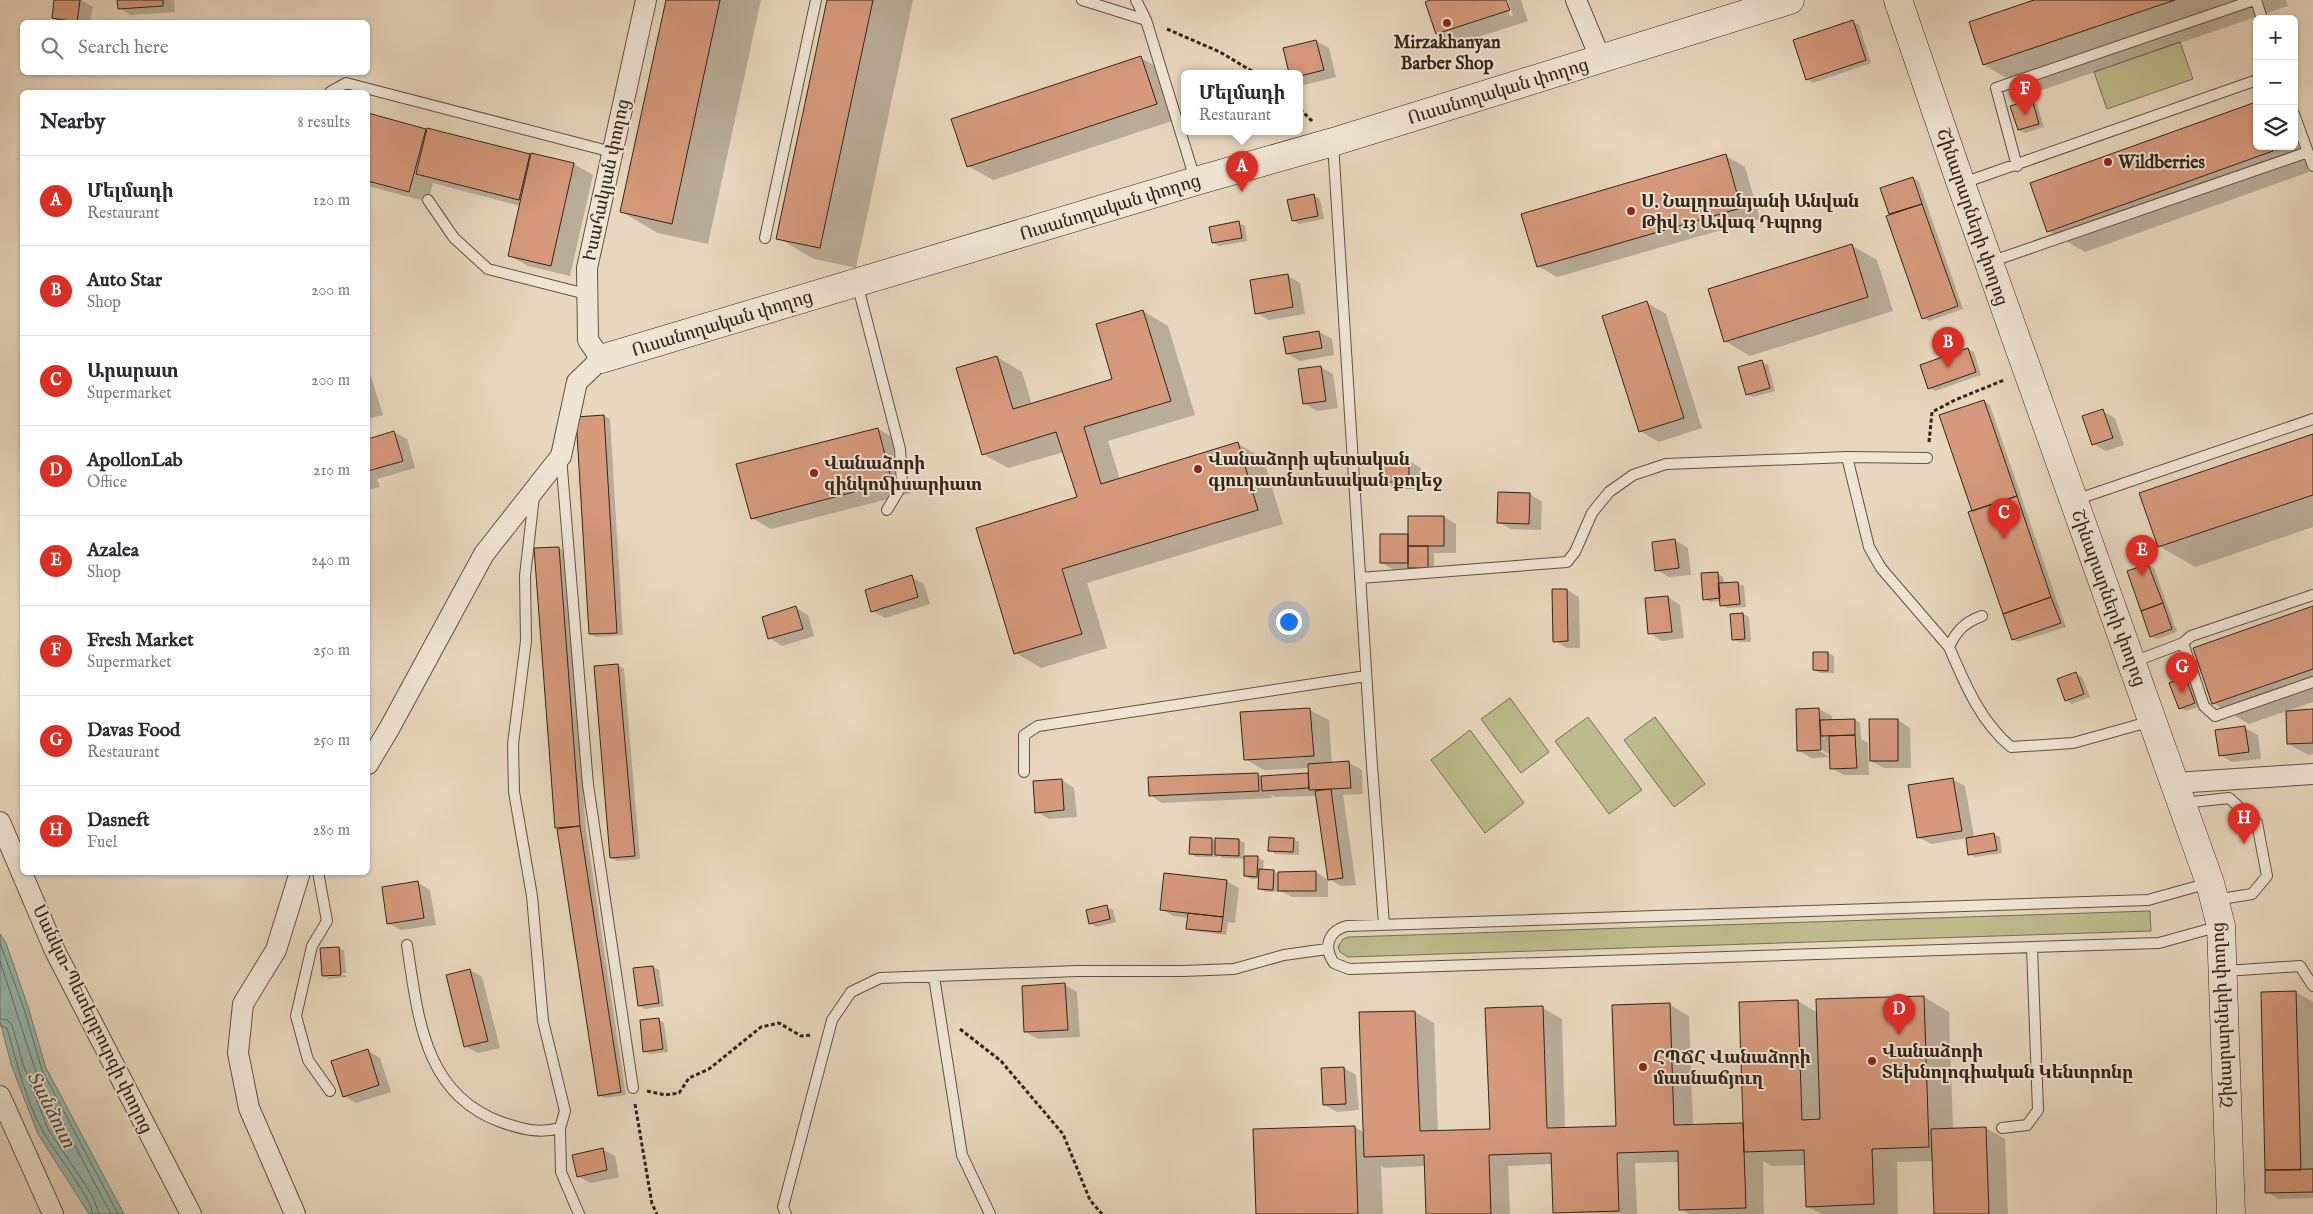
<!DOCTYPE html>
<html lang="en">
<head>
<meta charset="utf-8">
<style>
  :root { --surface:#fff; --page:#f2f2f3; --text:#2b2b33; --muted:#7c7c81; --line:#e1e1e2; --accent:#d93025 }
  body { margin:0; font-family:"IM FELL English","Noto Serif Armenian",serif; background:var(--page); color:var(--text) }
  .controls { position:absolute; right:15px; top:15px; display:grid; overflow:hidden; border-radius:8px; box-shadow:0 1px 4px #0004 }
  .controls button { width:45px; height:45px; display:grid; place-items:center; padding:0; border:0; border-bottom:1px solid var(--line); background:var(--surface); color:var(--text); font:25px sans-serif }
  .you { position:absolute; left:1288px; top:621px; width:18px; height:18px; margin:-12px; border:4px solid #fff; border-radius:50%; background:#1a73e8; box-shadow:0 0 0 8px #1a73e833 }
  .badge { display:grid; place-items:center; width:32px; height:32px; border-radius:50%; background:var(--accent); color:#fff; font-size:16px; font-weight:700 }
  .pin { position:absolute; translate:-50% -41px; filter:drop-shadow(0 1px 2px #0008) }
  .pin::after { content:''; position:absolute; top:26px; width:18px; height:15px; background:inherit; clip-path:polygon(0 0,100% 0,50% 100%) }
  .popup { position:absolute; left:1181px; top:70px; width:122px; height:65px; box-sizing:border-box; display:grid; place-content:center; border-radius:8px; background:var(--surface); filter:drop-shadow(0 1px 4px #0005); font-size:16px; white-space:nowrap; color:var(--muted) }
  .popup b { font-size:19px; color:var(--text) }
  .popup::after { content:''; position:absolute; left:50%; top:100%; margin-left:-10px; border:10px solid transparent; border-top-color:var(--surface) }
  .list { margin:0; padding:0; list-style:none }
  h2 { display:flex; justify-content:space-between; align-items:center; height:65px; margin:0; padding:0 20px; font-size:21px }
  h2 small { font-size:16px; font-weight:400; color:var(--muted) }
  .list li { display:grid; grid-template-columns:32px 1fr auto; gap:15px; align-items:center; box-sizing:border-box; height:90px; padding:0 20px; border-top:1px solid var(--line) }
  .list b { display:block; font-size:19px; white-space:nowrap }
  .list p { margin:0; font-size:16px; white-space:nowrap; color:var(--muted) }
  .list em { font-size:16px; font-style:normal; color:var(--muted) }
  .icon { flex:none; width:28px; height:28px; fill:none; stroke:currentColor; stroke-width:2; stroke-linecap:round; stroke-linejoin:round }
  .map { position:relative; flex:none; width:2313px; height:1214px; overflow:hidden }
  .search { position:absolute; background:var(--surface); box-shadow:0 1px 4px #0004; left:20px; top:20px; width:350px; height:55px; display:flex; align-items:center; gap:12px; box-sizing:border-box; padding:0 18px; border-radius:8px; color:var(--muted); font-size:19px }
  .panel { position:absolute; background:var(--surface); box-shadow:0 1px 4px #0004; left:20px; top:90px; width:350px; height:785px; border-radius:8px }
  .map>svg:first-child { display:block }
</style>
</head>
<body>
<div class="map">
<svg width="2313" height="1214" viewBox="0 0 2313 1214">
  <rect width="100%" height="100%" fill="#e8d7be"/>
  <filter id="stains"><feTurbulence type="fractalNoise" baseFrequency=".004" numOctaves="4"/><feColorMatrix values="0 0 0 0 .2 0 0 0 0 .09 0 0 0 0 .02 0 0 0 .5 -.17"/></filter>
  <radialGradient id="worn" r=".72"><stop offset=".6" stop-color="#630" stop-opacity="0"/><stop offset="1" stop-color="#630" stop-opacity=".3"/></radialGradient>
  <path fill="#bdbc8c" stroke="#787053" d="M2180,42L2193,79L2107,109L2094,72Z
    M1510,698L1549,752L1521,773L1481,719Z
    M1588,717L1642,790L1609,814L1555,741Z
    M1655,717L1705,784L1674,807L1624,740Z
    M1470,730L1524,803L1485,833L1431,760Z
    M2150,911L2151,931L1348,957L1340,952L1338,947L1343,939L1348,937Z"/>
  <path fill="#97bab2" stroke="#6f7e75" d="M0,934L6,943L28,1007L46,1068L124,1214H89L38,1134L12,1067L0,1022Z"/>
  <path fill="#0003" d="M56,0H81L93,7L90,22H61L53,18Z
    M118,0H174L175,12L131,15L119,8Z
    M668,0H761L708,244L658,233L622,212Z
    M828,0H913L856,268L814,259L778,238Z
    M1434,0H1505L1510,16H1513L1508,0H1521L1528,21L1456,44L1437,33Z
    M2038,0H2286L2288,6L2033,93L1984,65L1970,23Z
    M1853,22L1859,25L1871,63L1813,83L1807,79Z
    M1316,41L1329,48L1336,77L1304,85L1300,82V73H1290L1284,49Z
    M1141,58L1166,72L1181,118L993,180L968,166Z
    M2031,101L2037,104L2044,127L2025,133L2019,130Z
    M2255,103L2257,146H2294V132L2309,172L2085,252L2049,231Z
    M368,114L426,130L574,164L593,175L570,276L528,266L510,256L520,206L433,183L428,202L368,186Z
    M1726,156L1745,167L1760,219L1557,277L1538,266Z
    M1913,178L1919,182L1963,309L1929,321L1923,318L1893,215L1890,213Z
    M1314,196L1320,199L1324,219L1299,224L1293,220Z
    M1239,223L1245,226L1247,241L1219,246L1214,243Z
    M1852,246L1877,260L1893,311L1750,356L1725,341Z
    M1287,275L1300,283L1305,314L1269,320L1257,313Z
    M1647,303L1666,314L1702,428L1659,442L1640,431Z
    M1143,311L1168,326L1195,415L1108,441L1120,479L1238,444L1263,458L1283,524L1087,583L1107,648L1041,668L1016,653L1078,498L1064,452L1008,468L983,454L997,357L1022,372L1032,405L1114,380Z
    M1319,332L1332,339L1334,355L1300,361L1287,354L1285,338Z
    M1968,349L1974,352L1981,375L1935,391L1929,388Z
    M1762,362L1768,365L1775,391L1753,397L1747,394Z
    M368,367L383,415L368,419Z
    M1321,367L1333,374L1338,408L1317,411L1304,403Z
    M1984,401L1990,405L2066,627L2018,642L2013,639L1974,512Z
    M2102,411L2115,418L2124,445L2106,451L2093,444Z
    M604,416L610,419L623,635L596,637L590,634Z
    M878,429L897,440L911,493L771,529L752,518Z
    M394,432L407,439L415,468L377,479L380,487L368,490V440Z
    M2313,436V527L2195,567L2159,546Z
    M1409,461L1421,468V489H1395L1382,481Z
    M1530,494L1542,502L1541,530L1511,529L1498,522Z
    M1444,517L1456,524V553H1434V571L1394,570L1382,563L1409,536Z
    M1675,540L1688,548L1691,575L1669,577L1657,570Z
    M559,548L564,551L586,830L626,1095L605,1098L599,1095L561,830L556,827Z
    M2148,565L2154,568L2177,632L2157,639L2152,636Z
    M1717,573L1723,577L1724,584L1738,583L1744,586L1746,607L1727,608L1722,605L1721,601L1710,602L1704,599Z
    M911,577L924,584L930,604L885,618L872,611Z
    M1567,590L1579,597L1580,648H1567L1554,641Z
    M1668,597L1680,605L1684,638L1662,641L1649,633Z
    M796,608L808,615L814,636L782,646L770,638Z
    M2313,608V702L2249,724L2213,703Z
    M1743,614L1749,617L1751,642H1739L1733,639Z
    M1814,653H1828L1834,656V673H1820L1814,670Z
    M618,665L624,669L640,859L617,861L611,857Z
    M2076,674L2082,677L2090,697L2072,704L2066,700Z
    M2185,678L2191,681L2201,706L2186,711L2180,708Z
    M1819,709L1832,716V721L1855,720L1860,723L1861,739L1868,743L1869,775H1844L1831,768V755L1816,746L1815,748L1830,757L1811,758L1798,750L1797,710Z
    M1310,710L1329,720L1332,764L1349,763L1362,770L1363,794L1343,795L1356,885L1341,886L1329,879L1317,796L1276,797L1271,795L1272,798L1162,803L1150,795L1258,774L1263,777L1309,775V768L1264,770L1245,759L1242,713Z
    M2313,711V754L2308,755L2289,744Z
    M1898,720L1910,728L1911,768H1884L1871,761Z
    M2245,728L2258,735L2261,759L2232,762L2220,755Z
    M1952,779L1965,786L1974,837L1994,834L2000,837L2002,853L1975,857L1970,854L1967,838L1931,844L1918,837Z
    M1062,780L1074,788L1077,817L1049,819L1037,812Z
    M1212,839L1217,842L1239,840L1245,843L1244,857H1258L1264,861L1263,871H1273L1279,874L1316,872L1328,880V897H1292L1279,890V892H1265L1260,888V879H1251L1245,875V859L1222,858L1218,855V857H1196L1191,854Z
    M1293,839L1299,842V855L1275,854L1270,850Z
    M1226,881L1239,888L1235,923L1228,922L1226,935L1193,931L1187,928L1189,918L1174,916L1161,909Z
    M418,883L430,890L436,925L401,930L388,923Z
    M1107,907L1113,910L1116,922L1096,927L1090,923Z
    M339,948L344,951L346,973L327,974V977L346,975V977L329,979L323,975Z
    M653,967L659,970L664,1006L645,1009L639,1006L634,970Z
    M470,970L482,977L500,1048L478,1053L465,1046Z
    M1065,985L1077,992L1080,1037L1038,1039L1026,1032Z
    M2296,992L2313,1002V1198L2279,1199L2267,1192L2262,993Z
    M1924,997L1949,1012L1953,1129L1986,1128L2005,1139L2008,1214H1935L1933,1161L1897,1162L1898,1214H1822L1807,1206L1806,1165L1771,1166L1763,1161L1764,1214H1689L1681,1209L1679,1162L1635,1163L1637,1214L1554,1212L1552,1164L1508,1166L1510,1214H1427L1425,1166L1384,1168L1381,1166L1383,1214H1257L1355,1127L1364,1133L1360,1014L1415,1012L1434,1023L1438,1132L1491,1130L1543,1008L1562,1019L1565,1129L1617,1127L1670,1005L1689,1016L1693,1125H1745L1798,1001L1818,1013Z
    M658,1019L664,1023L668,1052L650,1054L644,1051Z
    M368,1051L380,1058L391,1092L356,1103L344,1096Z
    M1344,1068L1356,1075L1359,1110L1337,1112L1324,1105Z
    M602,1149L615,1156L619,1177L591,1183L578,1176Z"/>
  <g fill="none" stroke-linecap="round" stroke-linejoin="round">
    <path stroke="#657066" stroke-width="1" d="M0,943L24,1009L42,1070L118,1214
      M0,961L36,1072L111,1214
      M0,1019L7,1020L12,1025L23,1064L48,1129L92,1195L99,1214
      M0,1025L7,1028C16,1060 27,1105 44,1133C54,1151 91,1197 93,1214"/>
  </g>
  <path fill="#d6997b" stroke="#33251a" d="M54,0H80L77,22L52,18Z
    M117,0H163V6L118,9Z
    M666,0H720L672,224L620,212Z
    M827,0H873L820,248L776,239Z
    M1430,0H1506L1510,10L1436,34L1425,2Z
    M2034,0H2175L1983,65L1969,22Z
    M1853,20L1866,60L1806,80L1793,40Z
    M1316,40L1324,70L1300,76V73H1289L1283,48Z
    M1141,56L1157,104L967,167L951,119Z
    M2032,99L2039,124L2018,130L2010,106Z
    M2256,102L2257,146H2272L2273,151L2047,232L2030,183Z
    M368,113L426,129L409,192L368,181Z
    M427,128L530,154L519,200L416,174Z
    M531,153L574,163L551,266L508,256Z
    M1726,154L1741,208L1537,267L1521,214Z
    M1913,177L1922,204L1889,214L1880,188Z
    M1314,194L1318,216L1292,221L1287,200Z
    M1922,204L1958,306L1922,319L1886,216Z
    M1239,221L1242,238L1212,243L1209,227Z
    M1852,244L1868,297L1724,342L1708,289Z
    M1288,274L1293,307L1255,314L1250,280Z
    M1647,301L1684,418L1639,432L1602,316Z
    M1143,310L1171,401L1084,427L1101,484L1238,442L1258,510L1062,569L1082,634L1014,654L976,528L1077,497L1056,432L982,455L956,368L997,356L1013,409L1112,379L1096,324Z
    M1319,331L1322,348L1286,354L1283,337Z
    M1968,348L1976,372L1928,389L1920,365Z
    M1762,360L1770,388L1746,395L1738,367Z
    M1321,366L1326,401L1303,404L1298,369Z
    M1984,400L2017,496L1972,511L1939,415Z
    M2103,409L2113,438L2092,445L2082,416Z
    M604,415L617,633L589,634L576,417Z
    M878,428L892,482L751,519L736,464Z
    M394,431L403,461L368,471V439Z
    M2313,434V495L2158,547L2139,493Z
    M1381,460H1409V482H1381Z
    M1498,492L1530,493L1529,524L1497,523Z
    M2017,496L2051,597L2003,614L1968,512Z
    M1408,516H1444V546H1408Z
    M1380,534H1408V563H1380Z
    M1675,539L1679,568L1655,571L1652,542Z
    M1408,546H1428V568H1408Z
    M559,547L580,826L555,828L534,548Z
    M2148,564L2163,603L2141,611L2127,571Z
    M1718,572L1720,598L1703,600L1701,573Z
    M912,575L918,597L871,612L865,590Z
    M1738,582L1740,604L1720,606L1718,583Z
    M1552,589H1567L1568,641L1553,642Z
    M1668,596L1672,632L1648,634L1645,598Z
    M2051,597L2061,623L2012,640L2003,614Z
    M2163,603L2172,629L2150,637L2141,611Z
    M796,606L803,629L768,639L762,617Z
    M2313,606V669L2212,704L2193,648Z
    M1743,613L1745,639L1732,640L1730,614Z
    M1813,652H1828V671L1813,670Z
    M618,664L635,856L610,858L594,666Z
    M2076,672L2084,694L2065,701L2057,679Z
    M2185,676L2195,703L2179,709L2169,683Z
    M1310,708L1314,756L1244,760L1240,712Z
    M1819,708L1821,750L1797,751L1796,709Z
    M2313,709V743L2287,744L2286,711Z
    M1855,719V735L1821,736L1820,720Z
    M1869,719H1898V761H1870Z
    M2245,726L2249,752L2219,756L2215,730Z
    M1855,735L1857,768L1830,769L1829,736Z
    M1349,761L1351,788L1309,790L1308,764Z
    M1258,773L1259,791L1149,796L1148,777Z
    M1308,773L1309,788L1262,791L1261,776Z
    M1953,778L1962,831L1917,838L1908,785Z
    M1062,779L1064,810L1035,813L1033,781Z
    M1331,789L1343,878L1328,880L1315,791Z
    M580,826L621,1092L598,1096L557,829Z
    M1994,833L1997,850L1968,855L1966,838Z
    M1190,837L1212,838V855L1189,854Z
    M1269,837L1294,838L1293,852L1268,851Z
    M1215,838L1239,839V856L1215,855Z
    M1244,856H1258L1257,877L1244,876Z
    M1259,869L1274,870L1273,890L1258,889Z
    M1316,871V891H1278V872Z
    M1164,873L1227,880L1223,917L1160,910Z
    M418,881L424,918L387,924L382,887Z
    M1107,905L1110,919L1089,924L1086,910Z
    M1188,913L1223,917L1221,932L1186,929Z
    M339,947L341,975L322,976L320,948Z
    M653,966L659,1003L638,1006L633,968Z
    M470,969L488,1041L464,1047L446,975Z
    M1065,983L1068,1030L1024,1032L1022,986Z
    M2296,991L2301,1170H2265L2261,992Z
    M1924,996L1929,1147L1872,1149L1874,1204L1806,1207L1804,1150L1744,1152L1739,1002L1798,1000L1802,1120L1820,1119L1816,999Z
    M1670,1003L1674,1125L1743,1123L1746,1208L1679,1210L1678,1151L1617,1153L1619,1211L1553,1213L1551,1153L1489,1155L1491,1214H1426L1424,1155L1364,1157L1359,1012L1415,1011L1420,1131L1490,1129L1485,1008L1543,1006L1547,1128L1616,1126L1612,1005Z
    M659,1018L663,1049L643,1052L640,1020Z
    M368,1049L379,1085L343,1097L331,1061Z
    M1344,1067L1346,1104L1323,1105L1321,1068Z
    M1355,1126L1358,1214H1256L1253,1129Z
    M1986,1127L1989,1214H1934L1931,1129Z
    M603,1148L607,1170L577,1177L572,1155Z
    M2313,1169V1192L2265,1193V1170Z"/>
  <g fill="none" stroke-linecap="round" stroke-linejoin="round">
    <g stroke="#605243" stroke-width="12">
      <path id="lane" d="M1082,0L1146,20
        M1136,0L1146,20L1195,179
        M2256,0L2262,19
        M330,92L346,83L612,152
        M2294,114L2313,166
        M1333,143L1372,766L1384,924
        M2017,166L1996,88L2254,0
        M1963,183L2257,80
        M428,200L454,238L488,269L586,294
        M765,238L816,0
        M1990,262L2308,152
        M857,283L900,449L902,485L887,510
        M561,457L588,785L633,1088
        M1847,457L1869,547L1881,568L1949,647
        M2075,500L2313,419
        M1360,578L1567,562L1575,552L1592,513L1609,492L1633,475L1666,464L1847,457L1927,458
        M1982,616C1965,622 1956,631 1949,647C1965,684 1980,721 2011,747L2073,743L2152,721
        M2183,643L2204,706L2215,716L2313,682
        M2133,662L2183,643L2191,636L2313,595
        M1024,772V735L1038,726L1366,676
        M2183,803L2229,798L2257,823L2267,876L2252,894L2215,900
        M318,872L327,921L312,946L296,1016L308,1060L330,1091
        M2209,883L2148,900L1347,926C1328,931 1323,947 1334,963L1349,969L2159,943L2220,926
        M407,945C418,1015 423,1094 501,1122C521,1129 539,1134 560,1128L565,1111L543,1021L532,896L514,792L513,744L526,641L525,576L534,496
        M2225,971L2300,966L2313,986
        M934,977L962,1155L990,1214
        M560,1128L561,1172L579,1214
        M2002,1128L2027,1125L2038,1110L2032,947
        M786,1214L783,1207L832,1020L851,992L880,978L1078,971H1183L1234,969L1284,955L1327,949"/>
    </g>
    <g stroke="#605243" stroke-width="22">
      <path id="street" d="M1576,0L1601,60
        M368,764L389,729L484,554L561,456L577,382L601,359L588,340L587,268L646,0
        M2175,783L2313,774
        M0,822L55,951L191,1214
        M0,1096L53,1214
        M295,1214L249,1108L238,1053L243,1004L276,950L300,872"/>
    </g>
    <g stroke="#33251a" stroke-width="29">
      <path id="secondary" d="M1898,0L1961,184L2210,883L2221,926L2231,1214
        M601,359L1196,181L1333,142L1790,0"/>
    </g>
    <path stroke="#33251a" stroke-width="3" stroke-dasharray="4 2.5" stroke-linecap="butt" d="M1167,29L1220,52L1255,73
      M1300,109L1313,122
      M1929,442L1932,412L1955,400L2004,380
      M960,1029L1001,1061L1063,1134L1090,1200L1102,1214
      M647,1091L665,1095L679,1093L689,1078L709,1069L761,1027L779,1023L801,1036L812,1035
      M635,1104L652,1204L657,1214"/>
    <use href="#lane" stroke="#f0e5d5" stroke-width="10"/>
    <use href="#street" stroke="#f0e5d5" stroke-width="20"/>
    <use href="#secondary" stroke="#f0e5d5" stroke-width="28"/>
  </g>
  <g fill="#8f2418" stroke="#f0e5d5" stroke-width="2">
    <circle cx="1447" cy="23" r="5"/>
    <circle cx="2108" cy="162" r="5"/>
    <circle cx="1631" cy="211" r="5"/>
    <circle cx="1198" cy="469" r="5"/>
    <circle cx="814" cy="473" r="5"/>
    <circle cx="1872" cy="1061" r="5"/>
    <circle cx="1643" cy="1067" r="5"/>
  </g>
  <g text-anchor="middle" stroke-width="4" stroke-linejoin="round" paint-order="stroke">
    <g font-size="18" font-weight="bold" fill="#33251a" stroke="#f0e5d5" text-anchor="start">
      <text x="1447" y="48" text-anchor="middle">Mirzakhanyan<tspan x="1447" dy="21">Barber Shop</tspan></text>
      <text x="2118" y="168">Wildberries</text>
      <text x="1641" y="207">Ս. Նալղռանյանի Անվան<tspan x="1641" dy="21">Թիվ 13 Ավագ Դպրոց</tspan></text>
      <text x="1208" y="465">Վանաձորի պետական<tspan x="1208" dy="21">գյուղատնտեսական քոլեջ</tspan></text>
      <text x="824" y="469">Վանաձորի<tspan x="824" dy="21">զինկոմիսարիատ</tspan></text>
      <text x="1882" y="1057">Վանաձորի<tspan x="1882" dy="21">Տեխնոլոգիական Կենտրոնը</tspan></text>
      <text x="1653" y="1063">ՀՊՃՀ Վանաձորի<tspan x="1653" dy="21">մասնաճյուղ</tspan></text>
    </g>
    <g font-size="18" fill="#33251a" stroke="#f0e5d5">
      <text transform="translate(1498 91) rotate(-17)" y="6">Ուսանողական փողոց</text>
      <text transform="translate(606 180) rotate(-78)" y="6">Իսահակյան փողոց</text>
      <text transform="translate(1110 207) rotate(-17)" y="6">Ուսանողական փողոց</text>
      <text transform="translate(1973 217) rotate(71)" y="6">Շինարարների փողոց</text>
      <text transform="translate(722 323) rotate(-17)" y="6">Ուսանողական փողոց</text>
      <text transform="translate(2109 598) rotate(70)" y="6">Շինարարների փողոց</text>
      <text transform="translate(2222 1015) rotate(-93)" y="6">Շինարարների փողոց</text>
      <text transform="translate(93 1019) rotate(64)" y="6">Սանկտ-Պետերբուրգի փողոց</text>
    </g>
    <g font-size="19" font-style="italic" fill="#4c4a40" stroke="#f0e5d5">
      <text transform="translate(52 1109) rotate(63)" y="7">Տանձուտ</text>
    </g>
  </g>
  <rect width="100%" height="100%" filter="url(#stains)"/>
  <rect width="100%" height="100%" fill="url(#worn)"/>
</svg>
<div class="controls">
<button>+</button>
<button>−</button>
<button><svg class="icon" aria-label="layers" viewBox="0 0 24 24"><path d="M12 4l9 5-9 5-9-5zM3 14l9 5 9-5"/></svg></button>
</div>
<div class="you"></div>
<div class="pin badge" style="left:1242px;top:192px">A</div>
<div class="popup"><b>Մելմադի</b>Restaurant</div>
<div class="pin badge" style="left:1948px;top:368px">B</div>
<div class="pin badge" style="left:2004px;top:539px">C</div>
<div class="pin badge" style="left:1899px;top:1035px">D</div>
<div class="pin badge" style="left:2142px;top:576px">E</div>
<div class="pin badge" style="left:2025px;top:115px">F</div>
<div class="pin badge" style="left:2182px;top:693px">G</div>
<div class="pin badge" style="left:2244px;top:844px">H</div>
<div class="search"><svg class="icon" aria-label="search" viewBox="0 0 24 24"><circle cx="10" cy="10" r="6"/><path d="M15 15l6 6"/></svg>Search here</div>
<section class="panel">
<h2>Nearby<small>8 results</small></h2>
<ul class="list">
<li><span class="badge">A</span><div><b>Մելմադի</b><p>Restaurant</p></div><em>120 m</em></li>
<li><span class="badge">B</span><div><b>Auto Star</b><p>Shop</p></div><em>200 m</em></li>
<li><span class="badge">C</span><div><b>Արարատ</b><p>Supermarket</p></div><em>200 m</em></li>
<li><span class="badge">D</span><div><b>ApollonLab</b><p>Office</p></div><em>210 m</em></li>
<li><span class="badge">E</span><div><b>Azalea</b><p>Shop</p></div><em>240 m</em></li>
<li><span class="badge">F</span><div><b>Fresh Market</b><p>Supermarket</p></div><em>250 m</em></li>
<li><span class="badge">G</span><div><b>Davas Food</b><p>Restaurant</p></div><em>250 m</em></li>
<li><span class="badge">H</span><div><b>Dasneft</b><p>Fuel</p></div><em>280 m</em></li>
</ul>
</section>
</div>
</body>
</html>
